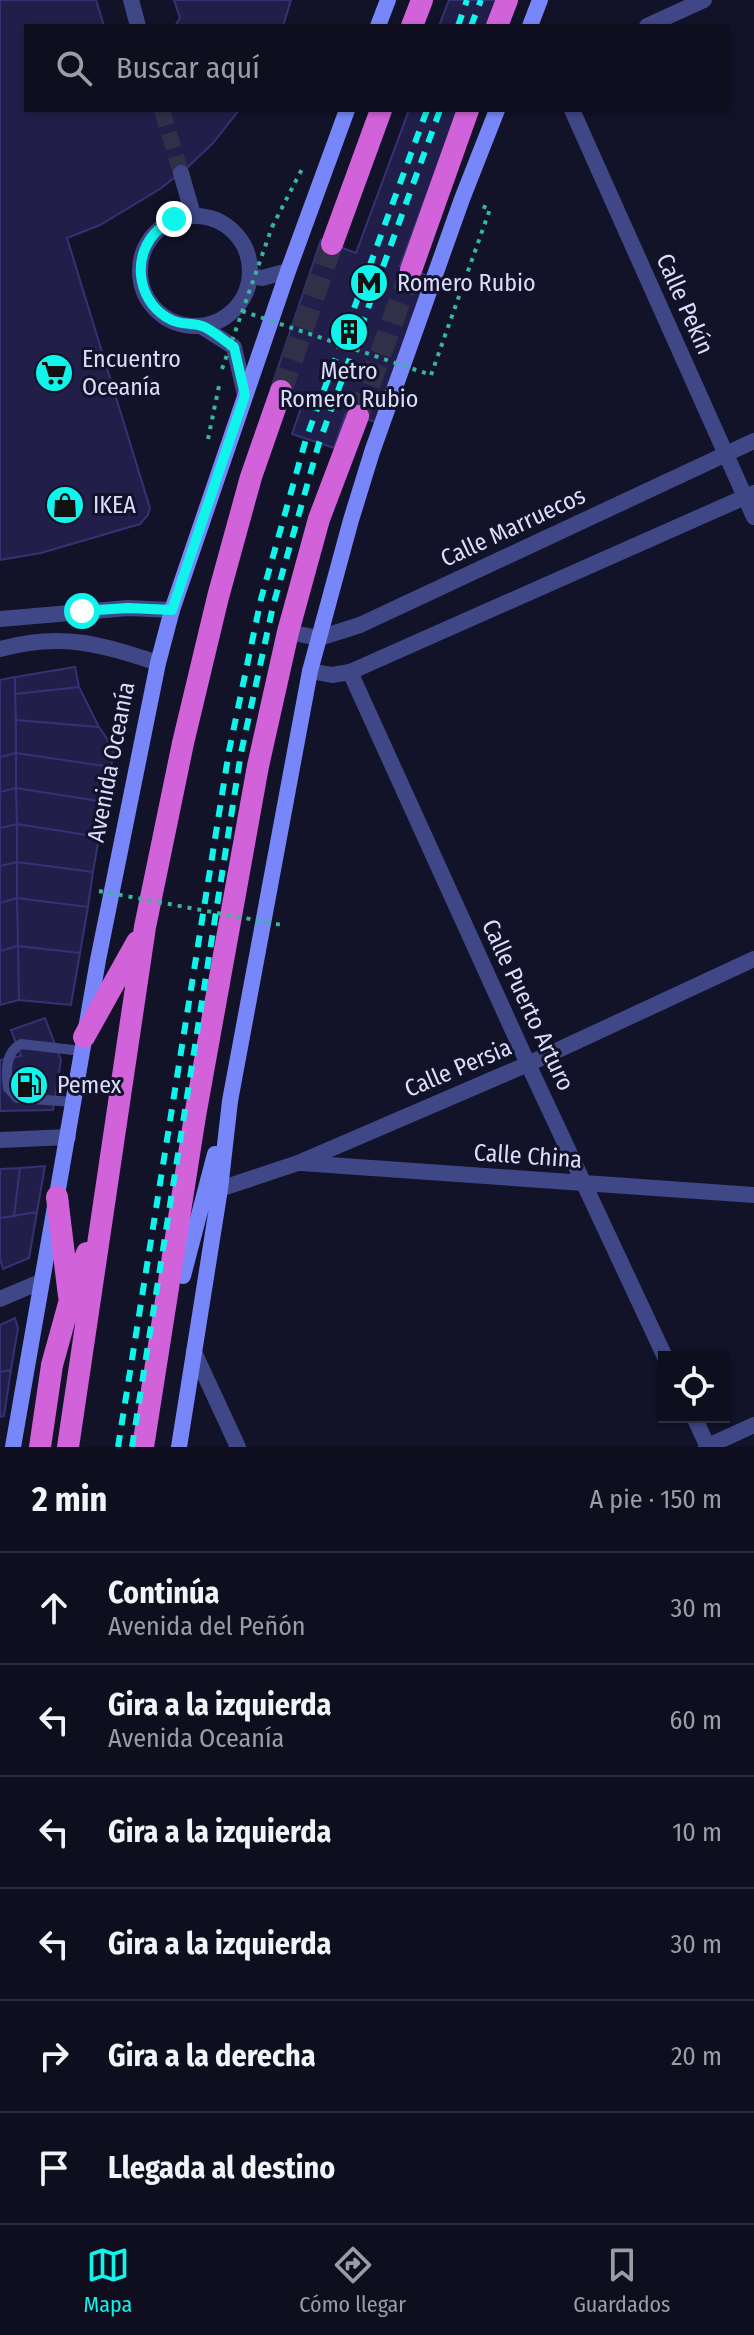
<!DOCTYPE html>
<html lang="es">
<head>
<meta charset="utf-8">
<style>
  :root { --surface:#0e0e1f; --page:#171728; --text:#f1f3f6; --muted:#9b9ca4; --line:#2e2e3d; --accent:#10f5eb }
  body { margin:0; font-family:"Fira Sans Condensed",sans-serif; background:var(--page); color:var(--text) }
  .controls { position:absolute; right:24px; bottom:24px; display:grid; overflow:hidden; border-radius:0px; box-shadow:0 2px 6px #0004 }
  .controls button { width:72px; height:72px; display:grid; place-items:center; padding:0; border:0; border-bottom:2px solid var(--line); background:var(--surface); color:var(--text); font:40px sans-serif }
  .stop { position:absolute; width:24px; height:24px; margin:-18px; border:6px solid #10f5eb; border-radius:50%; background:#fff }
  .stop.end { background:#10f5eb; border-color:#fff; box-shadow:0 2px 8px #0008 }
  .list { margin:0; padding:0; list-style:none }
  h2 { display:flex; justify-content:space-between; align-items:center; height:104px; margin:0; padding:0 32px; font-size:34px }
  h2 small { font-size:26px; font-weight:400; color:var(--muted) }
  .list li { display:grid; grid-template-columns:52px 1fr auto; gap:24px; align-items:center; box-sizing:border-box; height:112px; padding:0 32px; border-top:2px solid var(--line) }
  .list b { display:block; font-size:30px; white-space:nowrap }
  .list p { margin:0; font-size:26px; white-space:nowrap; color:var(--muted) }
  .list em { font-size:26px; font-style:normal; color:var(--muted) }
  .icon { flex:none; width:44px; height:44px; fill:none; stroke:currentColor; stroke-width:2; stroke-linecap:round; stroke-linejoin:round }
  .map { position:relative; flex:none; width:754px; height:1447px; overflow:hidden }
  .search { position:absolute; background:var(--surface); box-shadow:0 2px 6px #0004; left:24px; right:24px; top:24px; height:88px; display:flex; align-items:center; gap:20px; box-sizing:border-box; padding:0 28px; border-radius:0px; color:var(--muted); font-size:30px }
  .sheet { height:776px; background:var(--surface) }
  nav { display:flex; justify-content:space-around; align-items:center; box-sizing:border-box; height:112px; border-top:2px solid var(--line); background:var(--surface); font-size:22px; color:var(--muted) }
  nav a { display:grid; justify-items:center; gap:4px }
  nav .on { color:var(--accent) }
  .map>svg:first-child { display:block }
</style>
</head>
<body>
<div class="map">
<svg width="754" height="1447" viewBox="0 0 754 1447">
  <rect width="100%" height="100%" fill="#121229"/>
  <path fill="#211f49" stroke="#353274" stroke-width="2" d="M0,0H96L104,26H26V110H239L213,143L188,167L160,189L100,225L67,238L150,508L148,515L140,524L41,553L0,560Z
    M174,0H291L283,26H175L180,18Z
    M449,0H499L489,26H439Z
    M409,110H458L400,266L429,276L376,422L346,413L334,448L292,434L304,399L271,388L321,240L356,253Z
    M75,667L79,687L15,694V677Z
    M15,677L16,753L0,757V680Z
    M79,687L99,727L16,720L15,694Z
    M16,720L99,727L114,749L111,767L16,753Z
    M16,753V788L0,792V757Z
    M16,753L111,767L105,802L16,788Z
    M16,788L105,802L99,837L17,824Z
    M16,788L17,824L0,828V792Z
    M17,824V862L0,866V828Z
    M17,824L99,837L93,872L17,862Z
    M17,862V898L0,903V866Z
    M17,862L93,872L88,907L17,898Z
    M17,898L88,907L80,953L18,946Z
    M17,898L18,946L0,951V903Z
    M18,946L19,1000L0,1005V951Z
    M18,946L80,953L71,1005L19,1000Z
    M45,1018L61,1060L53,1110L0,1111V1060L21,1056L11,1030Z
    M45,1166L37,1212L14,1216L20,1168Z
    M20,1168L14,1216L0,1218V1169Z
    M37,1212L29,1258L3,1269L0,1259V1218Z
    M15,1318L18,1328L11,1370L0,1372V1325Z
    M11,1370L4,1416L0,1417V1372Z"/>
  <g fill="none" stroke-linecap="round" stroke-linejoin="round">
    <path stroke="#303049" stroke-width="16" stroke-dasharray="16 8" stroke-linecap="butt" d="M162,110L181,173"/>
    <path stroke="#303049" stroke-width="22" stroke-dasharray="22 11" stroke-linecap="butt" d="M281,391L332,244
      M358,416L411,270"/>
    <path stroke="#36b79d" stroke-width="4" stroke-dasharray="4 6" stroke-linecap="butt" d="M272,227L302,169
      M431,375L490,209L479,205
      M208,439L220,381"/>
    <path stroke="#3f4786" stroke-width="10" d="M74,1102L17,1098L8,1088C6,1072 5,1052 21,1044L82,1051"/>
    <path stroke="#3f4786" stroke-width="16" d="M131,0L138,26
      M647,26L704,0
      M572,110L754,517
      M181,173L193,215
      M140 271a55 55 0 1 1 110 0a55 55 0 1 1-110 0Z
      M251,276L262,278L288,271
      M201,326L234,347L245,395
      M350,672L528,1064L665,1357
      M0,1140L68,1137
      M301,1163L754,1195
      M220,1189L298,1163L528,1064L754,959
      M0,1299L40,1282
      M194,1352L238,1447
      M694,1417L708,1447
      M706,1447L754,1425"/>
    <path stroke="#3f4786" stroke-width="16" d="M0,619L128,608L172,610
      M288,632L319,638L360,625L754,441
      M0,649C61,632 100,644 158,663
      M310,671L332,675L350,672L754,493"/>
    <path stroke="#7787f9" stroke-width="16" d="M378,26L388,0
      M530,26L540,0
      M183,1276L215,1154
      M13,1447L98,960L158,663L172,610L288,271L347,110
      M179,1447L220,1189L230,1101L310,671L351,520L372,452L462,199L497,110"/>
    <path stroke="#d262da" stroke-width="22" d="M412,26L422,0
      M497,26L507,0
      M332,244L381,110
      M411,270L468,110
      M84,1037L137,942
      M57,1197L69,1296
      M40,1447L52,1365L70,1300L87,1253
      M68,1447L145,927L183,743L218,597L251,477L281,391
      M143,1447L195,1116L258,766L288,632L319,519L358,416"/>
    <path stroke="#10f5eb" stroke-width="6" stroke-dasharray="12 10" stroke-linecap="butt" d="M458,26L467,0
      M471,26L481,0
      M118,1447L229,751L261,599L306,439L427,110
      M132,1447L241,753L273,606L319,443L440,110"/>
    <path stroke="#36b79d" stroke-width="4" stroke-dasharray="4 6" stroke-linecap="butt" d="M242,311L431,375
      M222,369L272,227
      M99,891L282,925"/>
  </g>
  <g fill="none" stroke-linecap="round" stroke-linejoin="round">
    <path stroke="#10f5eb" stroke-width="10" d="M82,611L128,608L172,610L245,395L234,347C224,341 213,330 202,326C190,322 180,326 166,317C136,298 132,254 158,230C163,226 169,223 174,219"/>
  </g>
  <defs>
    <g id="metro-disc" transform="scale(2)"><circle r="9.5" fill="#10f5eb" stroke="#121229"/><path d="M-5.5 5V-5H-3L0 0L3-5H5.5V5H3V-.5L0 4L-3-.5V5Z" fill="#111"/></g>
    <g id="building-disc" transform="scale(2)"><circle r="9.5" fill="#10f5eb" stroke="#121229"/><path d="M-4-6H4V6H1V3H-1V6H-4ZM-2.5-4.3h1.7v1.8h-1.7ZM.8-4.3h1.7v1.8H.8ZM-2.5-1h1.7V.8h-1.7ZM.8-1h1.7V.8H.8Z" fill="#111"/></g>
    <g id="supermarket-disc" transform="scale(2)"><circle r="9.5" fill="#10f5eb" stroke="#121229"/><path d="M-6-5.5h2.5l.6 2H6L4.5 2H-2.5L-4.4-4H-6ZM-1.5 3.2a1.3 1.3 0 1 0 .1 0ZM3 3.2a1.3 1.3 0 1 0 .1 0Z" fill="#111"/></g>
    <g id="shop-disc" transform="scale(2)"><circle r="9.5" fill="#10f5eb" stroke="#121229"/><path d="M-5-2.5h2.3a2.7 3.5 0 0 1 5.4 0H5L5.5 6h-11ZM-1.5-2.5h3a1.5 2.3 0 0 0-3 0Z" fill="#111"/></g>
    <g id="fuel-disc" transform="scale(2)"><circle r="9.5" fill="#10f5eb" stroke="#121229"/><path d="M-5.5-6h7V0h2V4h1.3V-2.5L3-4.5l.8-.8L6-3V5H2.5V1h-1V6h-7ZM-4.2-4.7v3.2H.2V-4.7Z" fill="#111"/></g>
  </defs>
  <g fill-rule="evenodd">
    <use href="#metro-disc" x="369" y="283"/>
    <use href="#building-disc" x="349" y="332"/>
    <use href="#supermarket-disc" x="54" y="373"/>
    <use href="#shop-disc" x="65" y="505"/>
    <use href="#fuel-disc" x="29" y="1085"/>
  </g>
  <g text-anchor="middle" stroke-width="6" stroke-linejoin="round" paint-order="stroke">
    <g font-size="24" fill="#dcddfd" stroke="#121229" text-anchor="start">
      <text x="397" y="291">Romero Rubio</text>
      <text x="82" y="367">Encuentro<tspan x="82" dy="28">Oceanía</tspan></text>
      <text x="349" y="379" text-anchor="middle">Metro<tspan x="349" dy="28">Romero Rubio</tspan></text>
      <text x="93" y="513">IKEA</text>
      <text x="57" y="1093">Pemex</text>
    </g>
    <g font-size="24" fill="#dcddfd" stroke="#121229">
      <text transform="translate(685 304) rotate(66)" y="8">Calle Pekín</text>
      <text transform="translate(513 527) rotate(-25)" y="8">Calle Marruecos</text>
      <text transform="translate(111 762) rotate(-79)" y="8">Avenida Oceanía</text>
      <text transform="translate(528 1005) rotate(65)" y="8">Calle Puerto Arturo</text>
      <text transform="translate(458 1068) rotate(-23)" y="8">Calle Persia</text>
      <text transform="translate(528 1156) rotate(4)" y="8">Calle China</text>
    </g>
  </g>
</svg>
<div class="controls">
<button><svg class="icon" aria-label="locate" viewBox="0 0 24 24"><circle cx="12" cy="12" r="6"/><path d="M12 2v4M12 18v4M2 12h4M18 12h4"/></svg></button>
</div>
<div class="stop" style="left:82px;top:611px"></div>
<div class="stop end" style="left:174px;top:219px"></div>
<div class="search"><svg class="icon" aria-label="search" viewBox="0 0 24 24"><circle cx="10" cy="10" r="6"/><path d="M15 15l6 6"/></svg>Buscar aquí</div>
</div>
<section class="sheet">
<h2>2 min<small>A pie · 150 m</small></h2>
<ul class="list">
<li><svg class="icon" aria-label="ahead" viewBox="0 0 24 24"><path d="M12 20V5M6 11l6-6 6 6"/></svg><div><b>Continúa</b><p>Avenida del Peñón</p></div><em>30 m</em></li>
<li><svg class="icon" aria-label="left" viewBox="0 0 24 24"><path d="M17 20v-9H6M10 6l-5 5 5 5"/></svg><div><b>Gira a la izquierda</b><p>Avenida Oceanía</p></div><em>60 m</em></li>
<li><svg class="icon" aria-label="left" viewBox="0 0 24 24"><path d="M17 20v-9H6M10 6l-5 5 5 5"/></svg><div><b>Gira a la izquierda</b></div><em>10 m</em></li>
<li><svg class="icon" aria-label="left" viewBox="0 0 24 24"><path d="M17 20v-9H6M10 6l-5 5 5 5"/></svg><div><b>Gira a la izquierda</b></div><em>30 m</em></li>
<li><svg class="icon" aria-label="right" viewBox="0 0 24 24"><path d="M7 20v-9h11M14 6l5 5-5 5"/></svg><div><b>Gira a la derecha</b></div><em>20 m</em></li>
<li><svg class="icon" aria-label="arrive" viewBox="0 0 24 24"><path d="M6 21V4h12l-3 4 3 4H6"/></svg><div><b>Llegada al destino</b></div></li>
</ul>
</section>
<nav>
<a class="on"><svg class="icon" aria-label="map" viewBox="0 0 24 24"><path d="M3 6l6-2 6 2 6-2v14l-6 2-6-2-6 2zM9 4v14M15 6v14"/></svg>Mapa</a>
<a><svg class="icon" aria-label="directions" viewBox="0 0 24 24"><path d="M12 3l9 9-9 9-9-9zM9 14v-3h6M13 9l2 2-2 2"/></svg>Cómo llegar</a>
<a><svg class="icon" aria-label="saved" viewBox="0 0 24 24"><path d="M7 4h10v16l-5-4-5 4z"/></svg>Guardados</a>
</nav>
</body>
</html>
